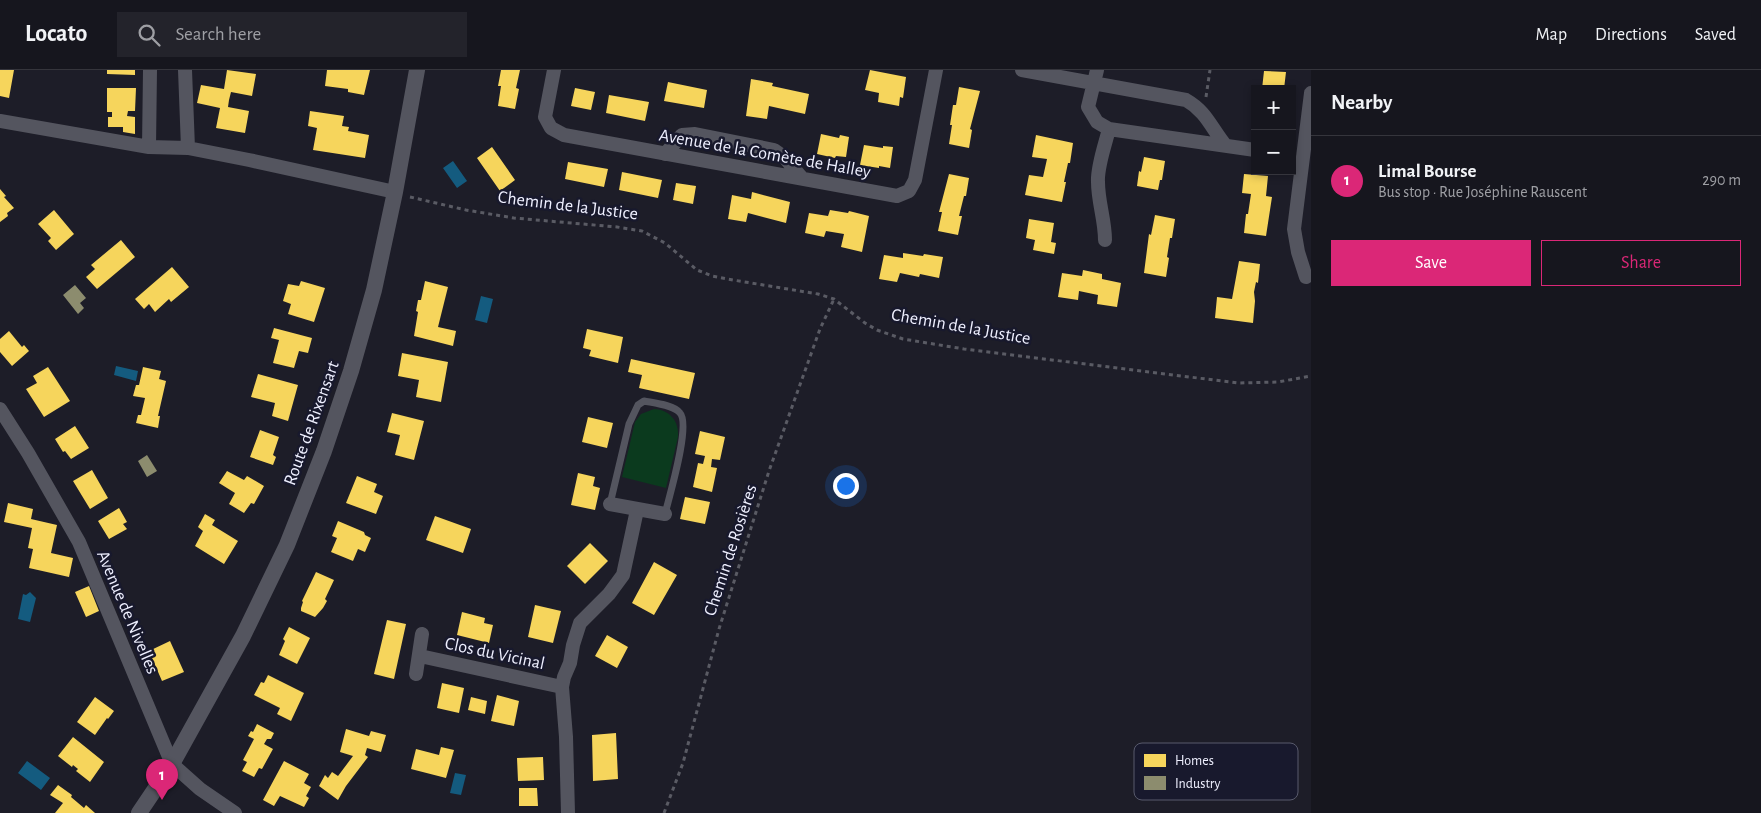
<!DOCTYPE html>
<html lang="en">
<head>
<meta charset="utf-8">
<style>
  :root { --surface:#16161e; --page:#23232b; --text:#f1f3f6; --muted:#9e9fa4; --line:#35353c; --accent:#db2777 }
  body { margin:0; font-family:"Alegreya Sans",sans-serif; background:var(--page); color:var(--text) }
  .controls { position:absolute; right:15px; top:15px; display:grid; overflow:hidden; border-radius:0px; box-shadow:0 2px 8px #0003 }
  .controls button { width:45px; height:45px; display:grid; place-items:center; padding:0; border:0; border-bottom:1px solid var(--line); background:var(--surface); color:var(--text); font:25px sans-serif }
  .you { position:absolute; left:845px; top:415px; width:18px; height:18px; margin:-12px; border:4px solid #fff; border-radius:50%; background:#1a73e8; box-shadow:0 0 0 8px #1a73e833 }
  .badge { display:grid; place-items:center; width:32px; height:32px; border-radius:50%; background:var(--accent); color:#fff; font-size:16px; font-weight:700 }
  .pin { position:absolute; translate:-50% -41px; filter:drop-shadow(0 1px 2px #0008) }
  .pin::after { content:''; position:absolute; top:26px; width:18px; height:15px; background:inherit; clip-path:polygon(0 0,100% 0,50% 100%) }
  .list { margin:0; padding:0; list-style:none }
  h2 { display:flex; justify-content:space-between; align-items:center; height:65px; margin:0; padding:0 20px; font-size:21px }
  h2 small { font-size:16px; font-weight:400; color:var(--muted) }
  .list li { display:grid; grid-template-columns:32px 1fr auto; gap:15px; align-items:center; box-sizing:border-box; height:90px; padding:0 20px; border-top:1px solid var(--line) }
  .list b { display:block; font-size:19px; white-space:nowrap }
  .list p { margin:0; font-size:16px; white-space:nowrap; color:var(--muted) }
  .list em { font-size:16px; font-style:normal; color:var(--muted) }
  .actions { display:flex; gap:10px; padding:15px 20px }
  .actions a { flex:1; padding:11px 0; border:1px solid var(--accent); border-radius:0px; text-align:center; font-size:18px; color:var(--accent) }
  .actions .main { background:var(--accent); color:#fff }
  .icon { flex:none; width:28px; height:28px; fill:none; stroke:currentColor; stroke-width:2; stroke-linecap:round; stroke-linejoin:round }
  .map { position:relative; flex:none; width:1311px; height:743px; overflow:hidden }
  header { display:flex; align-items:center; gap:30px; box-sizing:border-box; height:70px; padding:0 25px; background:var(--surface); border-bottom:1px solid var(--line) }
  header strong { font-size:24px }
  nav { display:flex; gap:28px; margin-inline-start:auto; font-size:18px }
  .search { width:350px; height:45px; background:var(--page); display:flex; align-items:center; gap:12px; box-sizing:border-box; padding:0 18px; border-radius:0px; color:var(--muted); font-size:19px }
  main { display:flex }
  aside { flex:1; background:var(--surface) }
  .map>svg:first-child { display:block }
</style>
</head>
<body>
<header>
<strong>Locato</strong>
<div class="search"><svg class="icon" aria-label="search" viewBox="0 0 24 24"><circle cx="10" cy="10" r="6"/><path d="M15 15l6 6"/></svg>Search here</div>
<nav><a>Map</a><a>Directions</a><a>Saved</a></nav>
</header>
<main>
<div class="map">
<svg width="1311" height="743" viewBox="0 0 1311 743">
  <rect width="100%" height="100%" fill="#1d1d28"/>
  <path fill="#0b3a1e" d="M654,339C670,340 679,351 678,367L666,418L622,407L635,352L641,344Z"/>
  <path fill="#145b7f" d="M453,91L467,111L457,118L443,98Z
    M481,226L493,229L487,253L475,250Z
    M116,296L138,301L136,311L114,305Z
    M30,522L36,528L30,552L18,549L23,524L26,525Z
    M27,691L50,708L41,720L18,703Z
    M455,703L466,705L461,725L450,723Z"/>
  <path fill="#f6d55c" d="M0,0H14L9,28L0,26Z
    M107,0H135V5L107,4Z
    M227,0L256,4L252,26L231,22L229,30L228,37L249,41L245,63L216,58L220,38L197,33L201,15L224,19Z
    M327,0H370L364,25L348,22V19L325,16Z
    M501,0H520L516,18L519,19L515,39L498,36L501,16H498Z
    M870,0L906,7L903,28L900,27L899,36L878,32L879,23L865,20Z
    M1264,1L1286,2L1284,19H1262Z
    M751,9L773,13L772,16L809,24L805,44L769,36L767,49L746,46Z
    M668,12L707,20L704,38L664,31Z
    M959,17L980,21L970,59L972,60L969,78L949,74L952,55H950L953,35H956Z
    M107,18H136L135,41H128L127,46L135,47V64L123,62V57H108V47H112V42H107Z
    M575,18L595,22L591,40L571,36Z
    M609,25L649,32L645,51L606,43Z
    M310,41L344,46L342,56L349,57L348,61L369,65L365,88L313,80L317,58L308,56Z
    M821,64L839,68L840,65L849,67L846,87L836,86L835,88L817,84Z
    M1036,65L1073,73L1070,93H1068L1064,112H1066L1062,132L1025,125L1029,105L1043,107L1047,89L1032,87Z
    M864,75L883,78V76L893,77L890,98L879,96V98L860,95Z
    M492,77L515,110L500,121L477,88Z
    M1144,87L1165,91L1162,110H1160L1158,120L1137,116L1139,101L1141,102Z
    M568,92L608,99L604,117L565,109Z
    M622,102L662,110L658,128L619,120Z
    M949,104L969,108L966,126H964L959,146H962L958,165L938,161L942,142H939Z
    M1244,104L1268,106L1266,126L1272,127L1266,166L1244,163L1246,144H1248L1251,124L1242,123Z
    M676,113L696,116L693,134L673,130Z
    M0,119L6,126L4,127L14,138L7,143L8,146L0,152Z
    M752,122L790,132L786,153L748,143L746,152L728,149L732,125L751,129Z
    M54,140L74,164L56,180L48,171L51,168L38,154Z
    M830,140L848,143L849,141L869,146L862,182L841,177L844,164L826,161L824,167L805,163L809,143L828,146Z
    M1155,145L1175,149L1172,168H1170L1167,187L1169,188L1166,207L1144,203L1149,164L1151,165Z
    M1029,149L1054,153L1051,172L1056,173L1054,184L1033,180L1035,170L1026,168Z
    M121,170L135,187L97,219L86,207L95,199L91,195Z
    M903,183L923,186L924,184L943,187L939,208L920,204L919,207L900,203L897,212L879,209L884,185L903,188Z
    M1239,191L1260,194L1258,213L1256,212L1254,222L1255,231L1253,253L1215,248L1217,227L1232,229Z
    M172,197L189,217L171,232L169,229L155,242L149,234L144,239L135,229Z
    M1083,200L1102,204V209L1121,213L1117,237L1097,234L1098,225L1079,221L1078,230L1058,227L1062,203L1082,206Z
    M301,211L325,218L314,252L288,244L291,234L283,231L288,214L299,216Z
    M425,211L448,217L438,257L456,261L453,276L414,266L418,242L416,241L418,230H421Z
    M274,258L312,268L308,283L299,281L294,298L273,293L279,270L271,268Z
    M587,259L623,267L618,293L589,286L591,280L583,278Z
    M9,261L22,277L24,275L29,281L12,296L0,282V269Z
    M402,283L448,292L441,332L416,327L419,310L398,306Z
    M631,289L695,303L689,329L639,318L642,305L628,302Z
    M48,297L70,331L44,347L26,319L37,313L33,306Z
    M143,297L161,301L159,309L166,311L158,346H160L158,358L136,353L138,345H141L145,328L133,326L136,315H139Z
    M258,304L298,315L288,351L272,346L275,333L251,327Z
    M392,343L424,351L414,390L395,385L400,365L387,362Z
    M588,347L613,353L607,378L582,372Z
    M75,356L89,378L71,389L65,381L63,382L55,369Z
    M260,360L279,367L273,385L276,387L273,395L250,387Z
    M700,361L725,367L720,390L712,389L711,397L717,398L712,422L693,417L698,393L703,394L705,386L695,384Z
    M92,400L108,428L90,439L73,411Z
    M227,401L244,410L247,406L264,416L254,434L251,433L244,443L229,434L235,423L219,413Z
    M578,403L595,407L593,416L600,418L595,440L571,435Z
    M357,406L377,414L374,422L383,426L376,444L346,433Z
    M685,427L710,432L705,454L680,449Z
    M8,433L33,439L31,449L57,455L51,483L73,488L69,507L29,498L33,479L28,478L32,458L4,452Z
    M119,438L127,452L123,454L127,459L109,469L98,451Z
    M205,444L215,450L212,455L238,471L224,494L195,476L203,461L198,457Z
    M435,446L471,459L463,483L426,470Z
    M338,451L364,462L365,465L371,468L365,482L358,479L353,491L331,482L337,468L332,466Z
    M590,473L608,491L585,514L567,496Z
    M654,492L677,505L654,545L632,533Z
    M316,502L334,510L325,529L327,531L323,538L315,547L301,541V538L303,532L302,531Z
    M89,516L99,541L86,547L75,522Z
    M535,535L561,541L553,573L528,567Z
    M462,542L485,548L484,553L493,555L489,573L457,565Z
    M387,550L406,554L394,609L374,604Z
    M289,557L310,568L297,594L279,585L285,571L283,569Z
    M607,565L628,577L617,598L595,586Z
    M170,571L184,602L162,611L149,581Z
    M268,605L304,623L291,651L277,644L280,638L254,625L261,612L264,613Z
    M442,613L464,618L459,643L437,638Z
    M497,625L519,631L514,656L491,651Z
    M95,627L114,641L108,649L107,648L95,665L77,652Z
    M471,627L487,631L485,644L468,640Z
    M257,654L274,663L271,669H267L264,674L273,679L262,699L259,698L254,707L242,701L247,692L243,690L254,669L248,666L251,661L253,662Z
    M346,659L369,666L371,661L386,665L381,682L367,678L365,685L368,687L346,716L338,730L319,716L325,705L328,708L332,702L338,706L353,686L340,682Z
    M616,663L618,709L593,711L592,665Z
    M73,667L104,692L90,712L76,701L78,699L73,695L72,697L58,686Z
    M441,677L454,680L446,708L411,699L416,679L439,685Z
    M543,687L544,710L518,711L517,688Z
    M284,691L309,704L304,713L311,717L306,726L309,728L304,737L280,726L274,736L263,730Z
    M58,715L72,725L71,727L84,738L86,735L95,743H55L63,733L50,725Z
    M519,718H537L538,736H519Z"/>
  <path fill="#8c8c6e" d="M75,215L86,228L80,233L84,238L78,244L63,225Z
    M147,385L157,401L147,407L138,391Z"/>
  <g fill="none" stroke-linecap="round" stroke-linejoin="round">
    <path stroke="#5a5b64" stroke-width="3" stroke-dasharray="4 4" stroke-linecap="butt" d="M1206,27L1210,0
      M410,127L466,140L514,148L617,157L642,161L665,173L697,200L712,206L733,210L818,224L834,229L865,253L877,260L903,269L964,279L1238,313L1278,312L1311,306
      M664,743L683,693L719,559L769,401L820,259L834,229"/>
    <path stroke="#54555f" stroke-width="7" d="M610,434L629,354L638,335L644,331C654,333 674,335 680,343C691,355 669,427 665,444"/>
    <path stroke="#54555f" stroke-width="14" d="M185,0L188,78
      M554,0L545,47L551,58L564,65L897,126L909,121L915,110L936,0
      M1022,0L1186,30C1207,42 1211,58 1226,76
      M1097,0L1088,37L1097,52L1109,59L1255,80
      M0,51L149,77L188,78L249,90L395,122
      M149,77L150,0
      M665,84L682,65L695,64L774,80L784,87L802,108
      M1105,170C1105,150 1098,132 1098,112C1097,97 1105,75 1109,59
      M1306,207L1298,182L1294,159L1311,23
      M0,339L28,383L79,472L172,694L200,719L235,743
      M610,434L665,444
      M420,586L562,617
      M416,604L422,564
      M568,743L566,667L562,617L564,607L570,593L573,575L580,553L609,524L623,505L637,440"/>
    <path stroke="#54555f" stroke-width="16" d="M139,743L172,694L243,566L287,475L324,381L351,301L374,220L395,122L417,0"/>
  </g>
  <g text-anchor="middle" stroke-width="5" stroke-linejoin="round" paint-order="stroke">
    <g font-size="18" fill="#eff0ff" stroke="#18192d">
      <text transform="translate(765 83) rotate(10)" y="6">Avenue de la Comète de Halley</text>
      <text transform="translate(568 135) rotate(7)" y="6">Chemin de la Justice</text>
      <text transform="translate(961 256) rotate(10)" y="6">Chemin de la Justice</text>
      <text transform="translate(311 353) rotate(-70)" y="6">Route de Rixensart</text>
      <text transform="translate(730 480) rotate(-72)" y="6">Chemin de Rosières</text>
      <text transform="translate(128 542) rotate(67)" y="6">Avenue de Nivelles</text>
      <text transform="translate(495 583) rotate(12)" y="6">Clos du Vicinal</text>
    </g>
  </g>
  <rect x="1134" y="673" width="164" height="57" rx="8" fill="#18192d" stroke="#585a6c" stroke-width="1"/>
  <rect x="1144" y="684" width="22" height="13" fill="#f6d55c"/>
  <rect x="1144" y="706" width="22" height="14" fill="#8c8c6e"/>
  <g font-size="14" fill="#eff0ff">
    <text x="1175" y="695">Homes</text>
    <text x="1175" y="718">Industry</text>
  </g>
</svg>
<div class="controls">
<button>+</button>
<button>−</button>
</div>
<div class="you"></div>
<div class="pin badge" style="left:162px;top:730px">1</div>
</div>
<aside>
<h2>Nearby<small></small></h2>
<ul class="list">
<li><span class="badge">1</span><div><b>Limal Bourse</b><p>Bus stop · Rue Joséphine Rauscent</p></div><em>290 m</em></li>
</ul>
<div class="actions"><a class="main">Save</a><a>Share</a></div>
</aside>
</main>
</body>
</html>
